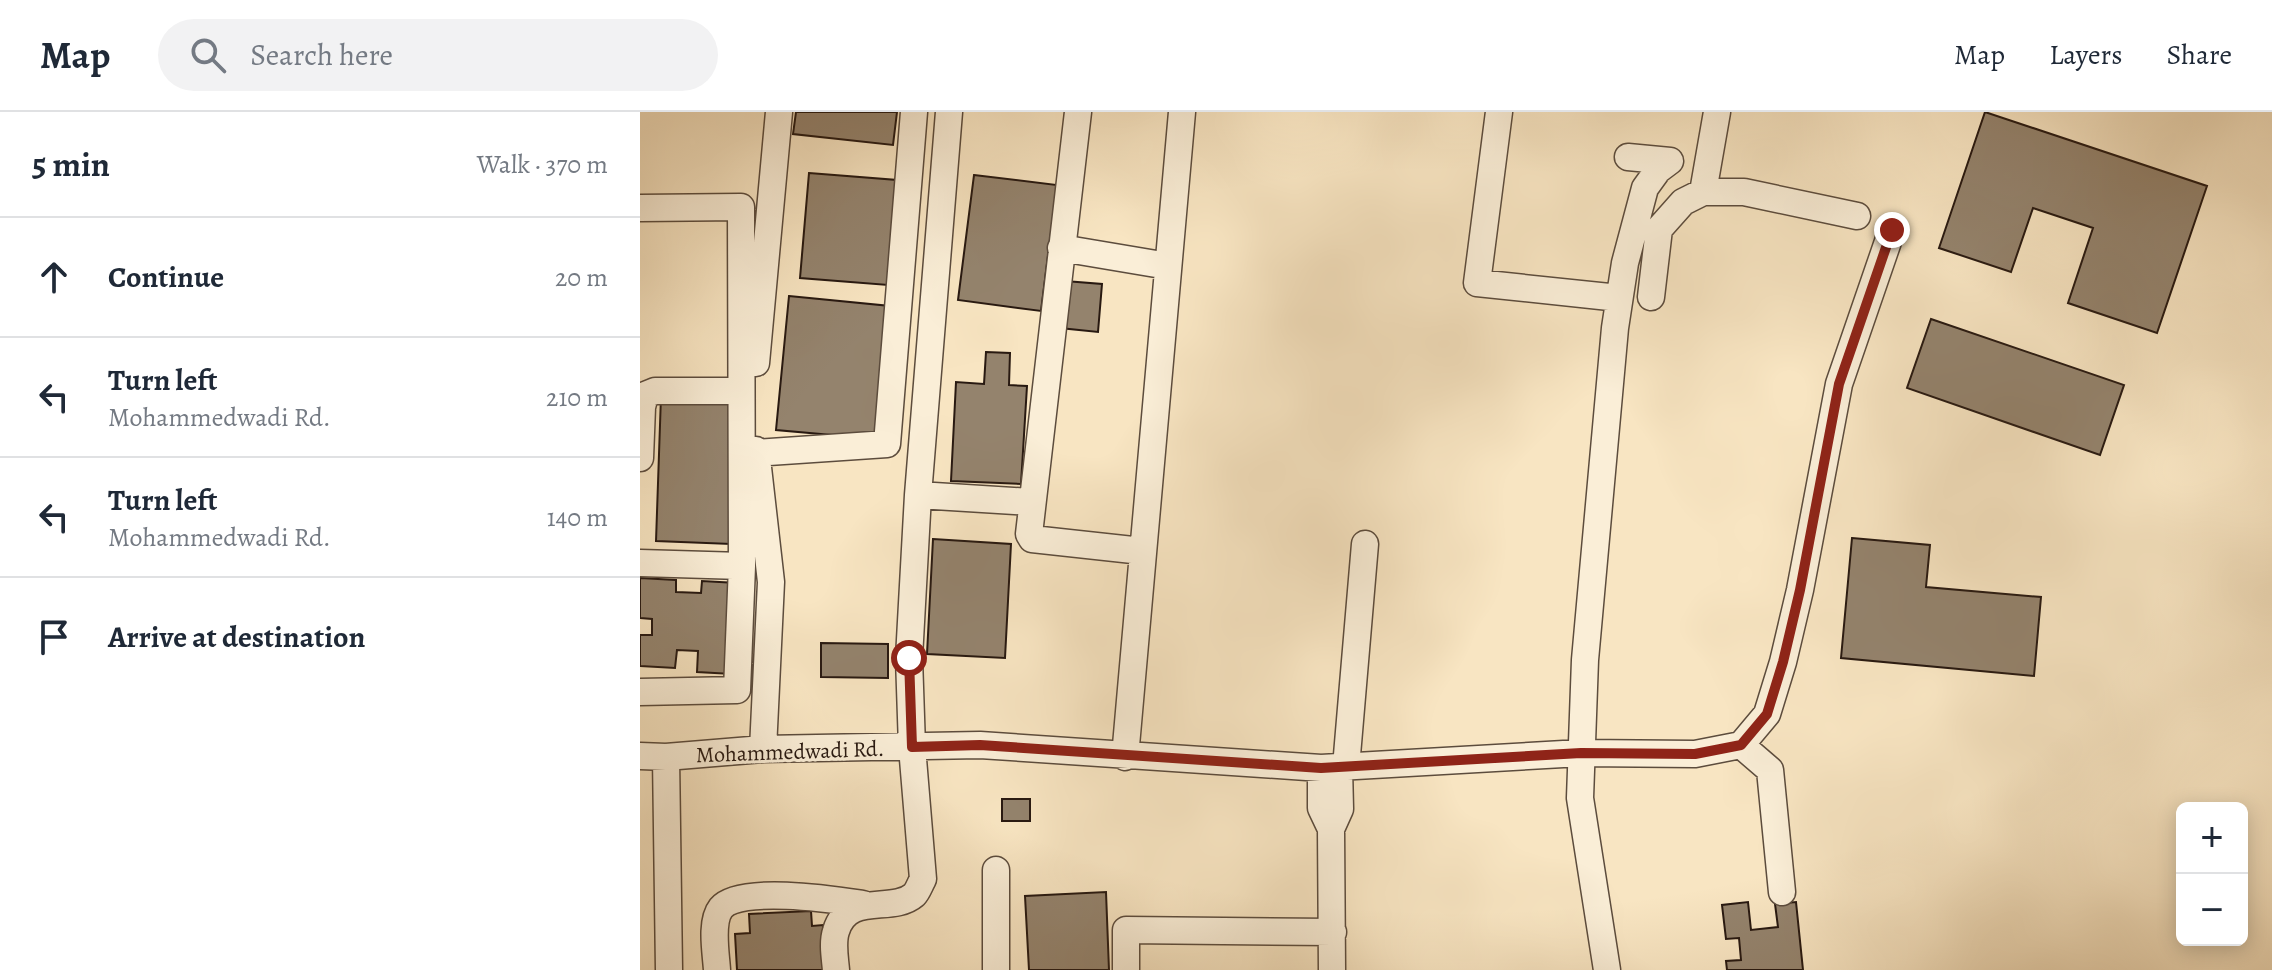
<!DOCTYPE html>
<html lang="en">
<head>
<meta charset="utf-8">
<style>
  :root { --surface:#fff; --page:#f2f2f3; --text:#1f2937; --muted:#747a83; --line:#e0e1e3 }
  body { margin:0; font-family:Alegreya,serif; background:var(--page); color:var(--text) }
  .controls { position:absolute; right:24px; bottom:24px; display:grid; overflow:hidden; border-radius:12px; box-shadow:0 4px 20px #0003 }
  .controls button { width:72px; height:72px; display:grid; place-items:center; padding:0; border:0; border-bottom:2px solid var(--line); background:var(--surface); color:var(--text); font:40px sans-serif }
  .stop { position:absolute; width:24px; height:24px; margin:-18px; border:6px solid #8f2418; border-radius:50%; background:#fff }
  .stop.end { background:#8f2418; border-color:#fff; box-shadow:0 2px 8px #0008 }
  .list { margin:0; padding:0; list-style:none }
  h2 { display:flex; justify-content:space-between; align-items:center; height:104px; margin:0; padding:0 32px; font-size:34px }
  h2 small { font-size:26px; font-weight:400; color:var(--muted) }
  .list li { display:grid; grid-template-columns:52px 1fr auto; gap:24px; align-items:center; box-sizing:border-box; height:120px; padding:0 32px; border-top:2px solid var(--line) }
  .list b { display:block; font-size:30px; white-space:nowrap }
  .list p { margin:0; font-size:26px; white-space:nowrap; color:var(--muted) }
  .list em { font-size:26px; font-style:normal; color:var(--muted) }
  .icon { flex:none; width:44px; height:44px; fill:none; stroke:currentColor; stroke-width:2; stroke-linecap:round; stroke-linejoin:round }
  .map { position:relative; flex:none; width:1632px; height:858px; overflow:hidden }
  header { display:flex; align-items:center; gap:48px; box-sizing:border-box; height:112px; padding:0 40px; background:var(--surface); border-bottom:2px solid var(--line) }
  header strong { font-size:38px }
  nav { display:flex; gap:44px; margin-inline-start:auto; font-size:28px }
  .search { width:560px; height:72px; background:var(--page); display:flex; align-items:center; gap:20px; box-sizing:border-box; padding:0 28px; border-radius:44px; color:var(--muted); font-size:30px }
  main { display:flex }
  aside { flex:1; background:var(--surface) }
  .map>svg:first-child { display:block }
</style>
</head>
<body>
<header>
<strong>Map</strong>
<div class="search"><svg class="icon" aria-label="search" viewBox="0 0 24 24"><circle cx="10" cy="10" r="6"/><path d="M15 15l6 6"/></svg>Search here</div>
<nav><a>Map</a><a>Layers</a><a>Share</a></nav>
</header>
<main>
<aside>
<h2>5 min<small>Walk · 370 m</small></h2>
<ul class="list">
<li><svg class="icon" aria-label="ahead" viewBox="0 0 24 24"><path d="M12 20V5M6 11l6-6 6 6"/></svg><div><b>Continue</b></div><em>20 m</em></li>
<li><svg class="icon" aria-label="left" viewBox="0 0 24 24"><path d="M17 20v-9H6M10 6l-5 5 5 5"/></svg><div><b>Turn left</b><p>Mohammedwadi Rd.</p></div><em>210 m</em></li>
<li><svg class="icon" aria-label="left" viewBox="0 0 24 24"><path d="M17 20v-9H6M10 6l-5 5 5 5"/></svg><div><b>Turn left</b><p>Mohammedwadi Rd.</p></div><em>140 m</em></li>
<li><svg class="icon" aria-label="arrive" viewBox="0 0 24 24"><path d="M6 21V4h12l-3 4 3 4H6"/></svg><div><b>Arrive at destination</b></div></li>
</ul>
</aside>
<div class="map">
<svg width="1632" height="858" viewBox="0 0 1632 858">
  <rect width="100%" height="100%" fill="#f8e5c2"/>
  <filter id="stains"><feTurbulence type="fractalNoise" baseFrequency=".0025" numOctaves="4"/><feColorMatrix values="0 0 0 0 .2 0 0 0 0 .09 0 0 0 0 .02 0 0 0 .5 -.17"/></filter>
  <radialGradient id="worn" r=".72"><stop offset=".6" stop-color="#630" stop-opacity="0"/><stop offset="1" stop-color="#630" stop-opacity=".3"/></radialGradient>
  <path fill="#94836d" stroke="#281911" stroke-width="2" d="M156,0H257L253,33L153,22Z
    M1345,0L1567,74L1517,221L1428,191L1453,116L1393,96L1371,160L1299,136Z
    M169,61L257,68L248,173L160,166Z
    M334,63L417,73L401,199L318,188Z
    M425,169L462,172L458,220L420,216Z
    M149,184L250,194L237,327L136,318Z
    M1291,207L1484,273L1460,343L1267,276Z
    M346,240L370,241L369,273L387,274L381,372L311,369L316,270L344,272Z
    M21,284L97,287L91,432L16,429Z
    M1212,426L1290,433L1286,475L1401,485L1394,564L1201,546Z
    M293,427L371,432L365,546L287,542Z
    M0,466L36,468V480L61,481L62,469L97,471L92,562L57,560L58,539L37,538L35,556L0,554V523H12V507L0,506Z
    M181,531L248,532V566L181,565Z
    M362,687H390V709H362Z
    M466,780L469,858H389L385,784Z
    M1108,790L1111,818L1138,815L1135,792L1156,790L1163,858H1087L1086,849L1101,848L1099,826L1086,827L1082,793Z
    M171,799L172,814L183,813L186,858H97L95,822L110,821L109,802Z"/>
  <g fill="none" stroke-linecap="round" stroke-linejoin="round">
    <g stroke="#5c4c3d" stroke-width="29">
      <path id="minor" d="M438,0L389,422L392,427L502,439
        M859,0L837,171L979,186
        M1063,80L1077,0
        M0,96L101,95L102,454L97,578L0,580
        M421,136L528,154
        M1011,185L1019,117L1043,90L1063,80H1104L1217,104
        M116,251L139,0
        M116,338L131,470L123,637
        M116,341L247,332L274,0
        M0,346L2,295L5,283L15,279H100
        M278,383L391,390
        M0,451L102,454
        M1101,633L1130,658L1142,780
        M0,644L26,645L123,637L340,633L681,656L941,641L1055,642L1101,633L1127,602L1143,550L1160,478L1199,272L1252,118
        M26,645L29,858
        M485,645L542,0
        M706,655L725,432
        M681,656V696L691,717L692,858
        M691,717L700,697L699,655
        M356,758V858
        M77,858C76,841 70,810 81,796C100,773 196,788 223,792
        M196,858C195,846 192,831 196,819C208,779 252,802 274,783C278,779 280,772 283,767L272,635L269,546L278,383L309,0
        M486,858V818L693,820
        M967,858L940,686L945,548L975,216L985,151L1005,76L1018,58L1030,49L988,45"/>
    </g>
    <use href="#minor" stroke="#faeed7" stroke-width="26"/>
  </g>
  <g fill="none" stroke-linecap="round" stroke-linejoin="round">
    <path stroke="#8f2418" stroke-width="10" d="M269,546L272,635L340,633L681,656L941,641L1055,642L1101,633L1127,602L1143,550L1160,478L1199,272L1252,118"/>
  </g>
  <g text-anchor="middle" stroke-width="6" stroke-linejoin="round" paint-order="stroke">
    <g font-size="22" fill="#281911" stroke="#faeed7">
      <text transform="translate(150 639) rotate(-2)" y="8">Mohammedwadi Rd.</text>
    </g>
  </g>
  <rect width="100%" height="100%" filter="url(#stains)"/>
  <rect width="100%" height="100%" fill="url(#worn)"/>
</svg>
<div class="controls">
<button>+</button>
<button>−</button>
</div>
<div class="stop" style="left:269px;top:546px"></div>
<div class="stop end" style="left:1252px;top:118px"></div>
</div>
</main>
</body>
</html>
